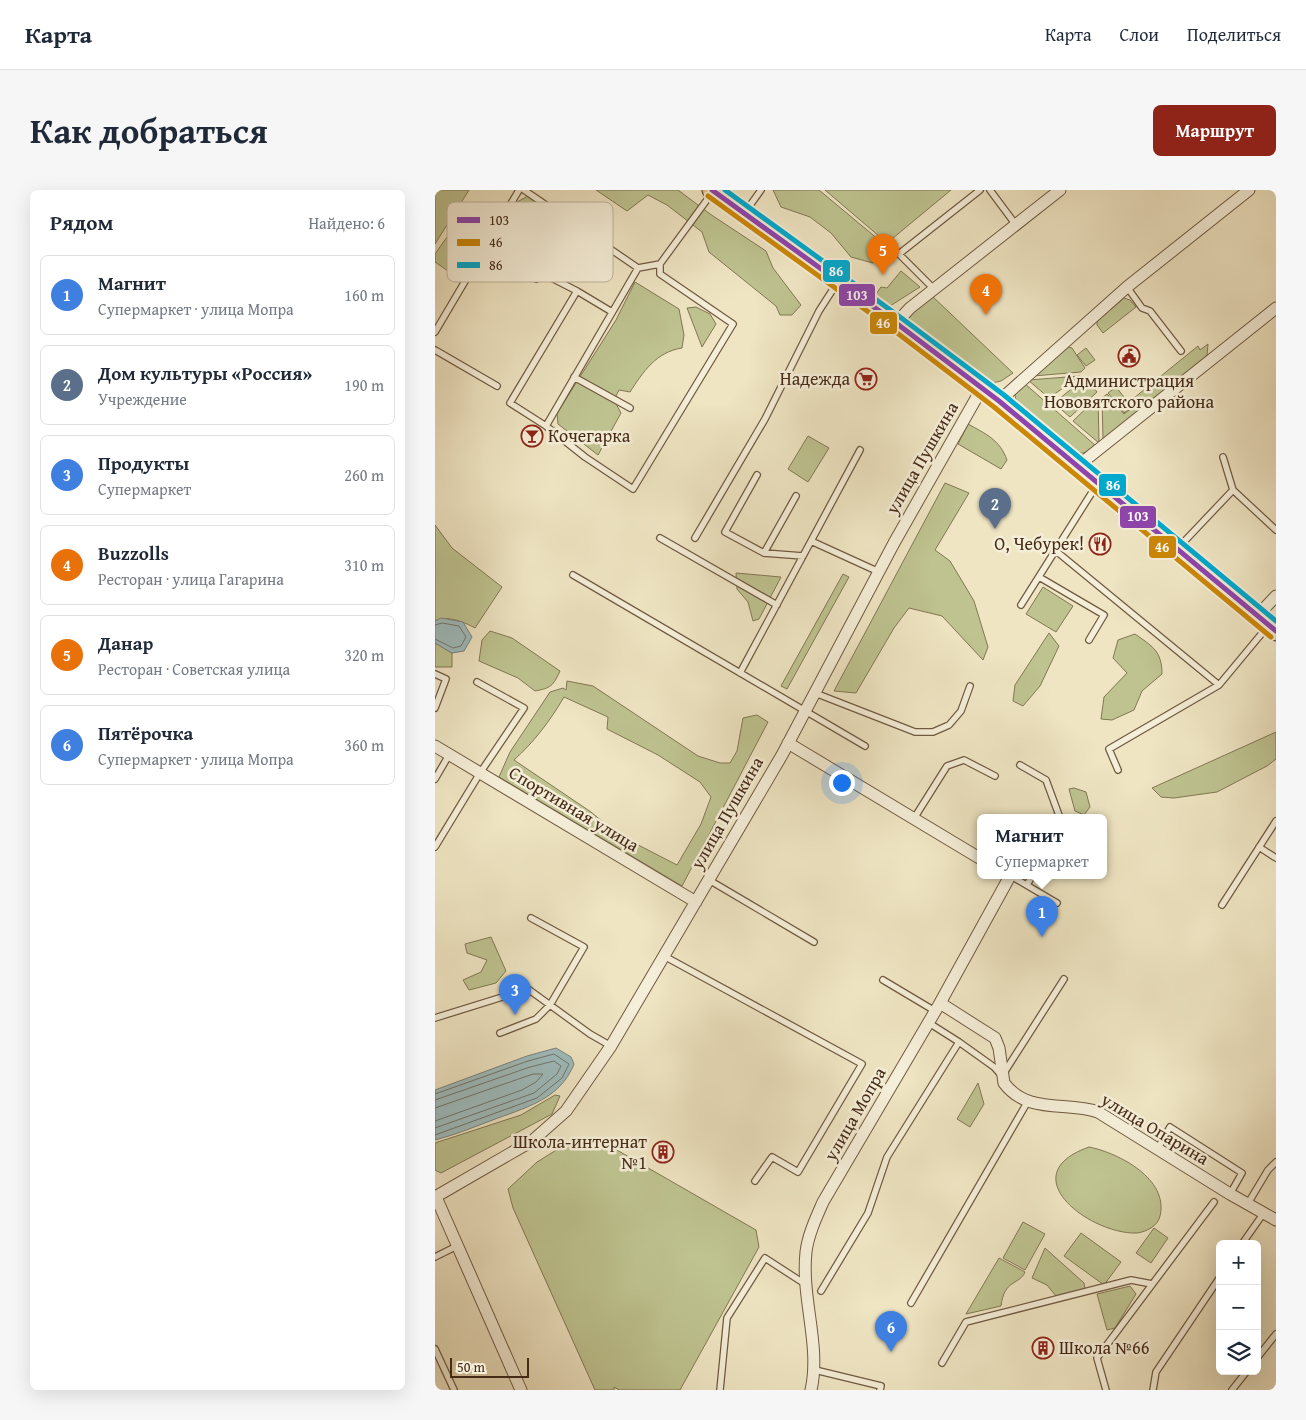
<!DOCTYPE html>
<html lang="ru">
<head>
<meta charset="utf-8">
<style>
  :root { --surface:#fff; --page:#f6f6f7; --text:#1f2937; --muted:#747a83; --line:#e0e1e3; --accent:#8f2418 }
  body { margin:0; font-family:"Gentium Book Plus",serif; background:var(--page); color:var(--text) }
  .controls { position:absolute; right:15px; bottom:15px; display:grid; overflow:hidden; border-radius:8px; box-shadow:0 5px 20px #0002 }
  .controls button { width:45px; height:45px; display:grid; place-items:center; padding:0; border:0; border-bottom:1px solid var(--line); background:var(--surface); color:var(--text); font:25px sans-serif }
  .scale { position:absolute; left:15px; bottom:12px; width:79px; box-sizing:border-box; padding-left:5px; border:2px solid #462b17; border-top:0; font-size:14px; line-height:18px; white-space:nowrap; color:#462b17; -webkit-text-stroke:4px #f5eed8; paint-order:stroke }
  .you { position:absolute; left:406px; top:592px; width:18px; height:18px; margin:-12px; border:4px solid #fff; border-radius:50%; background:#1a73e8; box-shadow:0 0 0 8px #1a73e833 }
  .badge { display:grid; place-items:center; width:32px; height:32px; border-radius:50%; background:var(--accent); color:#fff; font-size:16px; font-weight:700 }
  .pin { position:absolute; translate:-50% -41px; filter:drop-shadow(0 1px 2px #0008) }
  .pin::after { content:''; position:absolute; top:26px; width:18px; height:15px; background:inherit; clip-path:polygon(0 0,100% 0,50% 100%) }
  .popup { position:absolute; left:542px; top:624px; width:130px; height:65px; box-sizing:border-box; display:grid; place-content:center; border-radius:8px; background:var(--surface); filter:drop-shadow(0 1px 4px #0005); font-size:16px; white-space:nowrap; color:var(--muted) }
  .popup b { font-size:19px; color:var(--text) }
  .popup::after { content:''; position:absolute; left:50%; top:100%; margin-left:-10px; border:10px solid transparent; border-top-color:var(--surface) }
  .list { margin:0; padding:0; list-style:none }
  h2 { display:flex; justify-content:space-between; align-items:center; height:65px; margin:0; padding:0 20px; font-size:21px }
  h2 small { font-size:16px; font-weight:400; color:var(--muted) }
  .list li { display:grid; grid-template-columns:32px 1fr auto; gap:15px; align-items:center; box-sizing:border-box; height:80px; margin:0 10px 10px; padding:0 10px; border:1px solid var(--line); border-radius:8px }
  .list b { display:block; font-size:19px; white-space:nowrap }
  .list p { margin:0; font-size:16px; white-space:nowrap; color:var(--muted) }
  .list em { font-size:16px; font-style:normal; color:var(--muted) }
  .icon { flex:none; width:28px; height:28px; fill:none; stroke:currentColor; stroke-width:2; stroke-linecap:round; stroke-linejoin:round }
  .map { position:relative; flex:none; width:841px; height:1200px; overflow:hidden; border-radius:8px }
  header { display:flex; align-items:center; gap:30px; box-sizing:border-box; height:70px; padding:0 25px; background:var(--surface); border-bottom:1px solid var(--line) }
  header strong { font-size:24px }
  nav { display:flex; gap:28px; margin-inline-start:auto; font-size:18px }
  .intro { display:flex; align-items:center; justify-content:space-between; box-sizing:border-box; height:120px; padding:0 30px }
  h1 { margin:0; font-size:35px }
  .button { padding:12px 22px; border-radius:8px; background:var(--accent); color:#fff; font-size:18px; font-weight:700 }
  main { display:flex; gap:30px; padding:0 30px }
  aside { flex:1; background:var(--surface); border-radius:8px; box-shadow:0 5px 20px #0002 }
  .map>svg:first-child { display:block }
</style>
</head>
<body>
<header>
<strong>Карта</strong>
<nav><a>Карта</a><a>Слои</a><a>Поделиться</a></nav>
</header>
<div class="intro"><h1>Как добраться</h1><a class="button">Маршрут</a></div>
<main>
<aside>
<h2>Рядом<small>Найдено: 6</small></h2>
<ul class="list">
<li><span class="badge" style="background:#3f7fe0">1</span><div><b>Магнит</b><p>Супермаркет · улица Мопра</p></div><em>160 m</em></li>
<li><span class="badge" style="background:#5c6f8a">2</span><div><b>Дом культуры «Россия»</b><p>Учреждение</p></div><em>190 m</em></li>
<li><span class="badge" style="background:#3f7fe0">3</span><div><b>Продукты</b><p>Супермаркет</p></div><em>260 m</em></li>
<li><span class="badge" style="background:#e8710a">4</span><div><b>Buzzolls</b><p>Ресторан · улица Гагарина</p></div><em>310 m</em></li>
<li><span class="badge" style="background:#e8710a">5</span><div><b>Данар</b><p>Ресторан · Советская улица</p></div><em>320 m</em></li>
<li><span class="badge" style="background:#3f7fe0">6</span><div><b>Пятёрочка</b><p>Супермаркет · улица Мопра</p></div><em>360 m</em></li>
</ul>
</aside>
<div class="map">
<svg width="841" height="1200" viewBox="0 0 841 1200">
  <rect width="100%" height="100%" fill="#efe5c3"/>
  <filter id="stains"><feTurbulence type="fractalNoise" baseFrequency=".004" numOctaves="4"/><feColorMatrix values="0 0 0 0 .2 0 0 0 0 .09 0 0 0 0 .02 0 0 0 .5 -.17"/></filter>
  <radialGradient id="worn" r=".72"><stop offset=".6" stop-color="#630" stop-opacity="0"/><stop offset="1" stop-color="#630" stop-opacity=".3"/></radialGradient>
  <path fill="#bec390" stroke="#827754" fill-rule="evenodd" d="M0,0H34L0,54Z
    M161,0H243L275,24L331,61L338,78L366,115L357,125H345L341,116L274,62L267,42L232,15L213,5L192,21Z
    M338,0H384L456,60L438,73L416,67L396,43L375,27L346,17Z
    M390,0H516L452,53Z
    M93,6L128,32L148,51L140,61C111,53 92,41 82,12Z
    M36,13L56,26L16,83L0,72V64Z
    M466,81L485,97L455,116L439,107L446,97L452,98Z
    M200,92L244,119L249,145L247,158C221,162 208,182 195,202L184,200L179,210L186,223L163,265L123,234L122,223L181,130Z
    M496,105L578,183L566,191L557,193L480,135L473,127Z
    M689,108L695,110L701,117L668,143L662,135V131Z
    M261,117L275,124L281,134L267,157L252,118Z
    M773,154L772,166L668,249L667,208L672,204L689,224L698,217L694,212L763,156L765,160Z
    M633,157L637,158L650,178L646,182L598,186Z
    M651,158L660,170L651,176L642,165Z
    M645,186L614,208L593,190Z
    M651,187L654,191L658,189L662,195L659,198L662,202L635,227L619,213Z
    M589,193L661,256L649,263H640L582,215L580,205Z
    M681,197L697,217L689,223L673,203Z
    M663,207L664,253L638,231Z
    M533,234C551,244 565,250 572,270L566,279L523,254Z
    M373,246L394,258L373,292L353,279Z
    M510,293L534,303L500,360L515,371L539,411L553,457L548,470L507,426L474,418L459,438L421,503L399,501Z
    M0,335L17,358L67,397L40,438C29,432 13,425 0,431Z
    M301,383L346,387L324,429L318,431L313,412L302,399Z
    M408,384L414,387L352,499L346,496Z
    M608,397L638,416L621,442L591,424Z
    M55,441L77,448L125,481C118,496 116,498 100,501L83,488L44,471L47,450Z
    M614,443L624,456L605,496L588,516L578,511L580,495Z
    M700,444C717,456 727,461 727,484L707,501L699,520L677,530L666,529L669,507L692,483L678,468L683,450Z
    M0,453L17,463V477H0Z
    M132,491L158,496L263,566L285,573H295L302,561L308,528L322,525L333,532L247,696L64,587L75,562L115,502L128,498L131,500ZM129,507L173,527L172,539L223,565L265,592L276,607L266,634L242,675L182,644L156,622L79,570C99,552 115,531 129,507Z
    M841,542V569L832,576L782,602L739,608L726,607L717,598Z
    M639,598L651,602L655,617L649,625L640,621L634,599Z
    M56,747L71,781L61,793L34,800L28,790L46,782L52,770L32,763L30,754Z
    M543,893L549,914L535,937L522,929Z
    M120,905L125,906L117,924L6,983L0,980V953L86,925Z
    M161,948L321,1040L324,1057L245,1200H184L179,1197V1200H160L78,1018L73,999L102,972L131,954Z
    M654,957C684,963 734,989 725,1026C723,1036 711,1042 702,1043C656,1045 575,985 654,957Z
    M588,1032L610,1044L590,1080L568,1068Z
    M719,1038L733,1048L716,1073L701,1063Z
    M646,1043L686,1072L669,1095L629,1066Z
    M610,1058L649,1093L650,1099L621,1106L612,1095L597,1088Z
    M564,1068L590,1082C585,1095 569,1089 566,1116L531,1124Z
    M695,1096L701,1104L680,1138L672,1140L662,1104Z"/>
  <path fill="#9ebcbe" stroke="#7b827b" d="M6,428L28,432L37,447L29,461L17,463L0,453V431Z
    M121,858L136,867L139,874C125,910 89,918 55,931C37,938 19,945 0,950V900L92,866Z"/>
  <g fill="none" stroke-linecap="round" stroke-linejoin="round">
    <path stroke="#72746a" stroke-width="1" d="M0,435L7,433L24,436L31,447L26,456L18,458L0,449
      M0,904L93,871L119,864L134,874L127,888L102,908L0,945
      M0,910L95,877L119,871L126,876L122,884L99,903L0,938
      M0,918L98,884H108L101,892L87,900L0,931"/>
    <g stroke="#705a42" stroke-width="8">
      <path id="lane" d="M89,0L203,78L225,74L277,3
        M555,0L581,35
        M311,21L326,0
        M203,78L111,236L150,267L198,299L298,134L225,84V74
        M101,89L105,82L142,101
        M692,97L707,118L715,121L746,161
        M499,99L464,64L545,0
        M0,142L84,0
        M0,160L62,196
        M139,187L195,218
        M111,236L75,213L142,101L177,122
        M788,267L798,300
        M322,285L290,342L329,363L368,366
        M225,348L342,415
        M260,348L330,229L384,121L402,93
        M376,351L444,382
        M744,357L798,300L841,340
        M621,361L784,495
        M329,363L361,306
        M138,385L430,556
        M604,387L669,425L654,450
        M586,415L661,296
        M305,483L425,260
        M0,484L11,489L0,518
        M380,503L480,542H498L514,535L526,521L535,496
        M585,575L611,590L625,628
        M683,580L674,559L784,495L833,436
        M0,589L14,565
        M478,630L512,576L529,570L560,586
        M0,657L45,583L89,518L42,492
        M824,657L841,668
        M576,686L622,713
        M274,690L379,752
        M592,695L597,686
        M787,715L841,631
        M229,766L427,874L363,982L337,967L320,991
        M448,790L500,821
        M0,828L93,799L155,844L176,856
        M65,843L101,829L115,815L149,757L96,728
        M524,852L559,877L567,886L629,789
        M723,958L735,937L807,983L795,1004
        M812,1015L833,980L841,972
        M807,1054L828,1024
        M0,1067L22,1056
        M386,1101L433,1023L452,967L524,852L494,833
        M476,1113L593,911
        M0,1159L19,1200
        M822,1168L841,1144
        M507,1173L531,1132L696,1090L717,1094
        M380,1180L446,1196L445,1200
        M285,1200L292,1128L330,1068L370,1094
        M671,1200L662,1168L779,1012
        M718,1200L721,1182L785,1087
        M797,1200L812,1181"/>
    </g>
    <g stroke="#705a42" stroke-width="13">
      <path id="street" d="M461,133L475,118L625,0
        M564,211L692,97L814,0
        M644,275L841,118
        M823,425L841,406
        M353,553L546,669
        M0,556L261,712
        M505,813L560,848L564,858L569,893C593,925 631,911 663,922L795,1004L841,1030
        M0,1007L97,951L131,921L176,856L347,565L459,353L547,198
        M1,1007L86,1200
        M376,1200C386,1155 366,1109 371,1062C373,1045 381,1028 388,1012L505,813L575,686"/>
    </g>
    <g stroke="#462b17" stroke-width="21">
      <path id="primary" d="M277,0L461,133L564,211L841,441"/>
    </g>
    <use href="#lane" stroke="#f5eed8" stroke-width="5.5"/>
    <use href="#street" stroke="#f5eed8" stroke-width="11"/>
    <use href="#primary" stroke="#e8c282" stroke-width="19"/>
    <g stroke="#f5eed8" stroke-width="9">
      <path id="bus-1" d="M277,0L461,133L564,211L841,441"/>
    </g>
    <g stroke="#f5eed8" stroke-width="9">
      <path id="bus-2" d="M273,6L457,139L559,217L836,447"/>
    </g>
    <g stroke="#f5eed8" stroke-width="9">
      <path id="bus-3" d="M290,0L465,127L569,205L841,431"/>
    </g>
    <use href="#bus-1" stroke="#8e44ad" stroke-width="5"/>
    <use href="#bus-2" stroke="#cb8706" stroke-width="5"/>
    <use href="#bus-3" stroke="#00a9ce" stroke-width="5"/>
  </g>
  <defs>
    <g id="civic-ring" transform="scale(1.125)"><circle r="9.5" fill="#f5eed8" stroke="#8f2418" stroke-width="1.5"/><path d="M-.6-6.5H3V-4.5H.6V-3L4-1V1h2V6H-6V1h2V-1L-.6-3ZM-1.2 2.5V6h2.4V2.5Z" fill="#8f2418"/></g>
    <g id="supermarket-ring" transform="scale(1.125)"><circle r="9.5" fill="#f5eed8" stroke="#8f2418" stroke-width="1.5"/><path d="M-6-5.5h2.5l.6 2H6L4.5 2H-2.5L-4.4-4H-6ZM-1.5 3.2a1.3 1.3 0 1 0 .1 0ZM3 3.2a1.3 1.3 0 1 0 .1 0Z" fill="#8f2418"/></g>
    <g id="bar-ring" transform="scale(1.125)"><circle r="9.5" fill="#f5eed8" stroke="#8f2418" stroke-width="1.5"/><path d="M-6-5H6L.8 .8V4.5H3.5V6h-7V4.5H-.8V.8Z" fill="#8f2418"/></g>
    <g id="restaurant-ring" transform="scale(1.125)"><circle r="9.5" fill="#f5eed8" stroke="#8f2418" stroke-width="1.5"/><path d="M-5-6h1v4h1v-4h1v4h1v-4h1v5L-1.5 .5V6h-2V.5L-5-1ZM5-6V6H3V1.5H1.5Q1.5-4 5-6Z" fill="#8f2418"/></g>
    <g id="building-ring" transform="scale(1.125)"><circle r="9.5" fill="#f5eed8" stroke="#8f2418" stroke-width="1.5"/><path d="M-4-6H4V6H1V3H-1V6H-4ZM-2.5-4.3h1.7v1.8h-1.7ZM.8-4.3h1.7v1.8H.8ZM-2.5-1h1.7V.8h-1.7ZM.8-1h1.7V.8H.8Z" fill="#8f2418"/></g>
  </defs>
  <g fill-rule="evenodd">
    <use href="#civic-ring" x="694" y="166"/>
    <use href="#supermarket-ring" x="431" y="189"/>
    <use href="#bar-ring" x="97" y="246"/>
    <use href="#restaurant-ring" x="665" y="354"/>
    <use href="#building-ring" x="228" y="962"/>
    <use href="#building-ring" x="608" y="1158"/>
  </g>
  <g text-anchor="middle" stroke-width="5" stroke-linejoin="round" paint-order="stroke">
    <g font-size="18" fill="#462b17" stroke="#f5eed8" text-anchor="end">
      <text x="415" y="195">Надежда</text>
      <text x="694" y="197" text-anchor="middle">Администрация<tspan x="694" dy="21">Нововятского района</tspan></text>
      <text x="113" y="252" text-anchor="start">Кочегарка</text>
      <text x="649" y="360">О, Чебурек!</text>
      <text x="212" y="958">Школа-интернат<tspan x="212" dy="21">№1</tspan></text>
      <text x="624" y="1164" text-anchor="start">Школа №66</text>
    </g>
    <g font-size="18" fill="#462b17" stroke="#f5eed8">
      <text transform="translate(487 268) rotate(-60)" y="6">улица Пушкина</text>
      <text transform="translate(139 619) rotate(31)" y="6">Спортивная улица</text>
      <text transform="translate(292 623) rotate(-60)" y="6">улица Пушкина</text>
      <text transform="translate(420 924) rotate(-60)" y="6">улица Мопра</text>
      <text transform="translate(720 939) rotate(31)" y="6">улица Опарина</text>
    </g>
  </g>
  <rect x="12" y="12" width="166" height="80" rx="8" fill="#f5eed8" stroke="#c0b49e" stroke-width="1"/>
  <rect x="22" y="27" width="23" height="6" fill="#8e44ad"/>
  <rect x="22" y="49" width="23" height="7" fill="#cb8706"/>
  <rect x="22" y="72" width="23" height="6" fill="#00a9ce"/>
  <g font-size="14" fill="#462b17">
    <text x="54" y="35">103</text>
    <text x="54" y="57">46</text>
    <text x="54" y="80">86</text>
  </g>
  <g stroke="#f5eed8" stroke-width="2">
    <rect x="387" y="69" width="29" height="24" rx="5" fill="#00a9ce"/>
    <rect x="403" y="93" width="38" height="24" rx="5" fill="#8e44ad"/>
    <rect x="434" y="121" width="29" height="24" rx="5" fill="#cb8706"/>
    <rect x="663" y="283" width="29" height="24" rx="5" fill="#00a9ce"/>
    <rect x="684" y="315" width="38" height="24" rx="5" fill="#8e44ad"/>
    <rect x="713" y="345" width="29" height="24" rx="5" fill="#cb8706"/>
  </g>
  <g font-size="14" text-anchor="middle" font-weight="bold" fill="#fff">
    <text x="401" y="86">86</text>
    <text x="422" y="110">103</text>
    <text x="448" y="138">46</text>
    <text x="678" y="300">86</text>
    <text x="703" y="331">103</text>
    <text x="727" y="362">46</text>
  </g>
  <rect width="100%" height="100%" filter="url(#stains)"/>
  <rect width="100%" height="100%" fill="url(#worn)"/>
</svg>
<div class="controls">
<button>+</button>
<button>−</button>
<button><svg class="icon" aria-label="layers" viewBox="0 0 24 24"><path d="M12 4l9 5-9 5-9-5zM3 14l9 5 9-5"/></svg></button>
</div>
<div class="scale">50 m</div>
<div class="you"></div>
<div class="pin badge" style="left:607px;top:747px;background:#3f7fe0">1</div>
<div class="popup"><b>Магнит</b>Супермаркет</div>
<div class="pin badge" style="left:560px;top:339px;background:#5c6f8a">2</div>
<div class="pin badge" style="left:80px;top:825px;background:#3f7fe0">3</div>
<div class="pin badge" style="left:551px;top:125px;background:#e8710a">4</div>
<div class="pin badge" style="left:448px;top:85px;background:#e8710a">5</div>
<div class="pin badge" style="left:456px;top:1162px;background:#3f7fe0">6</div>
</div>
</main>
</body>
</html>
